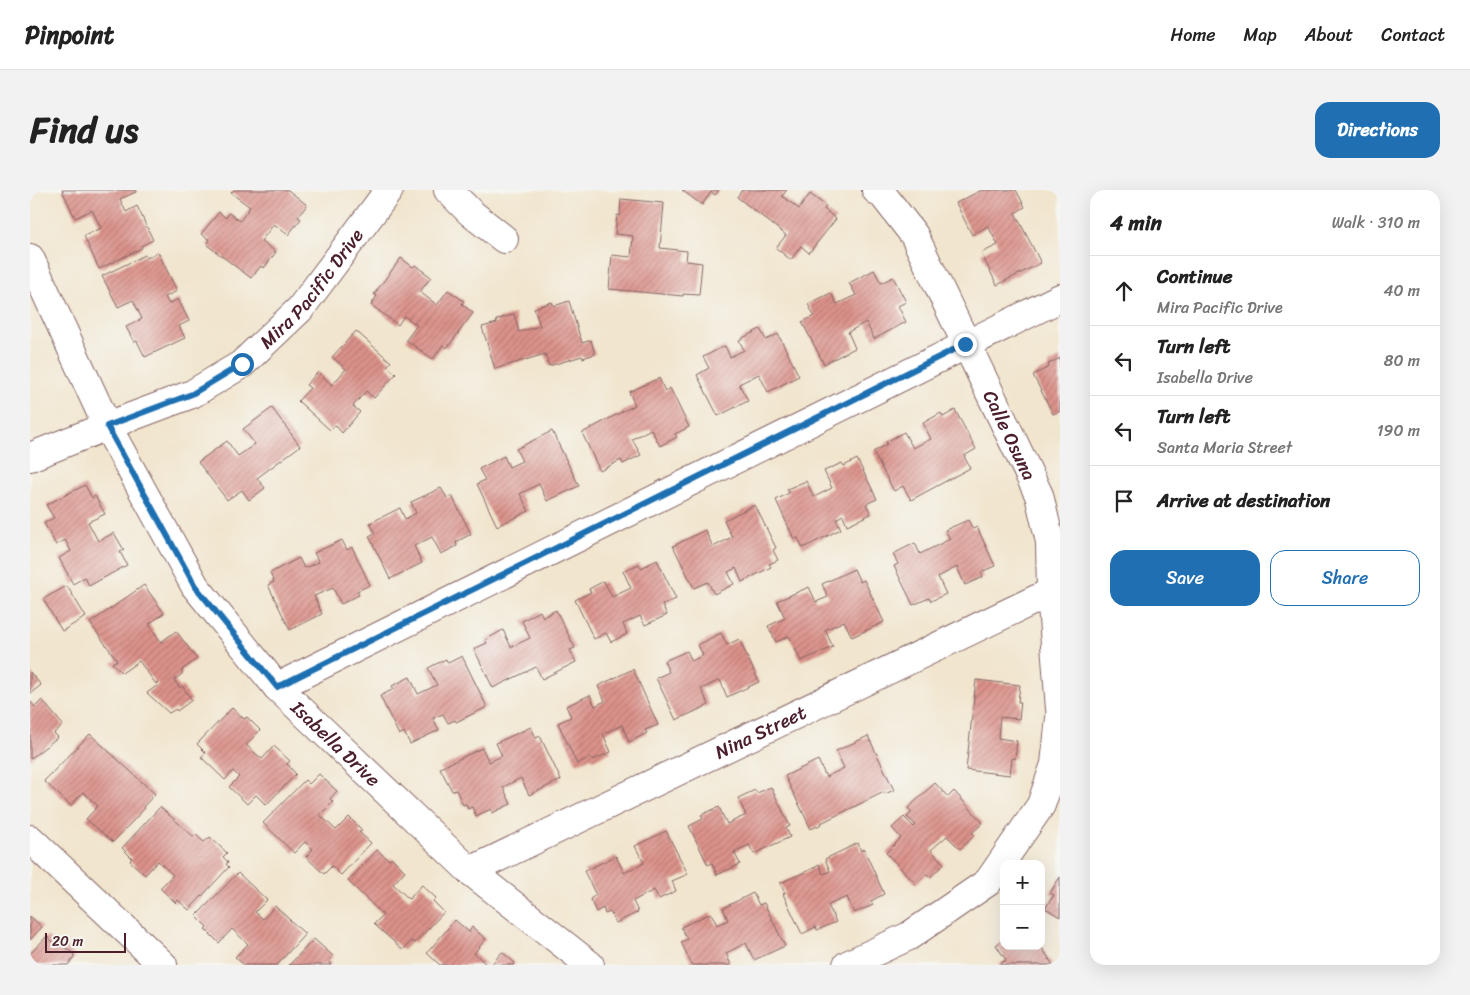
<!DOCTYPE html>
<html lang="en">
<head>
<meta charset="utf-8">
<style>
  :root { --surface:#fff; --page:#f2f2f2; --text:#222; --muted:#767676; --line:#e0e0e0; --accent:#1f6fb2 }
  body { margin:0; font-family:Sriracha,sans-serif; background:var(--page); color:var(--text) }
  .controls { position:absolute; right:15px; bottom:15px; display:grid; overflow:hidden; border-radius:10px; box-shadow:0 5px 20px #0002 }
  .controls button { width:45px; height:45px; display:grid; place-items:center; padding:0; border:0; border-bottom:1px solid var(--line); background:var(--surface); color:var(--text); font:25px sans-serif }
  .scale { position:absolute; left:15px; bottom:12px; width:81px; box-sizing:border-box; padding-left:5px; border:2px solid #4a1f2b; border-top:0; font-size:14px; line-height:18px; white-space:nowrap; color:#4a1f2b; -webkit-text-stroke:4px #f6f6f2; paint-order:stroke }
  .stop { position:absolute; width:15px; height:15px; margin:-11px; border:4px solid #1f6fb2; border-radius:50%; background:#fff }
  .stop.end { background:#1f6fb2; border-color:#fff; box-shadow:0 1px 5px #0008 }
  .list { margin:0; padding:0; list-style:none }
  h2 { display:flex; justify-content:space-between; align-items:center; height:65px; margin:0; padding:0 20px; font-size:21px }
  h2 small { font-size:16px; font-weight:400; color:var(--muted) }
  .list li { display:grid; grid-template-columns:32px 1fr auto; gap:15px; align-items:center; box-sizing:border-box; height:70px; padding:0 20px; border-top:1px solid var(--line) }
  .list b { display:block; font-size:19px; white-space:nowrap }
  .list p { margin:0; font-size:16px; white-space:nowrap; color:var(--muted) }
  .list em { font-size:16px; font-style:normal; color:var(--muted) }
  .actions { display:flex; gap:10px; padding:15px 20px }
  .actions a { flex:1; padding:11px 0; border:1px solid var(--accent); border-radius:15px; text-align:center; font-size:18px; color:var(--accent) }
  .actions .main { background:var(--accent); color:#fff }
  .icon { flex:none; width:28px; height:28px; fill:none; stroke:currentColor; stroke-width:2; stroke-linecap:round; stroke-linejoin:round }
  .map { position:relative; flex:none; width:1030px; height:775px; overflow:hidden; border-radius:15px }
  header { display:flex; align-items:center; gap:30px; box-sizing:border-box; height:70px; padding:0 25px; background:var(--surface); border-bottom:1px solid var(--line) }
  header strong { font-size:24px }
  nav { display:flex; gap:28px; margin-inline-start:auto; font-size:18px }
  .intro { display:flex; align-items:center; justify-content:space-between; box-sizing:border-box; height:120px; padding:0 30px }
  h1 { margin:0; font-size:35px }
  .button { padding:12px 22px; border-radius:15px; background:var(--accent); color:#fff; font-size:18px; font-weight:700 }
  main { display:flex; gap:30px; padding:0 30px }
  aside { flex:1; background:var(--surface); border-radius:15px; box-shadow:0 5px 20px #0002 }
  .map>svg:first-child { display:block }
</style>
</head>
<body>
<header>
<strong>Pinpoint</strong>
<nav><a>Home</a><a>Map</a><a>About</a><a>Contact</a></nav>
</header>
<div class="intro"><h1>Find us</h1><a class="button">Directions</a></div>
<main>
<div class="map">
<svg width="1030" height="775" viewBox="0 0 1030 775">
  <defs>
    <pattern id="building-hatch" width="6" height="6" patternUnits="userSpaceOnUse" patternTransform="scale(1.25)"><rect width="6" height="6" fill="#dc938b"/><path d="M-1 1l2-2M0 6l6-6M5 7l2-2" fill="none" stroke="#b47772"/></pattern>
  </defs>
  <rect width="100%" height="100%" fill="#f6f6f2"/>
  <filter id="ink" filterUnits="userSpaceOnUse"><feTurbulence type="fractalNoise" baseFrequency=".02" numOctaves="2"/><feDisplacementMap in="SourceGraphic" scale="10" xChannelSelector="R" yChannelSelector="G"/><feConvolveMatrix kernelMatrix="1 2 1 2 8 2 1 2 1" color-interpolation-filters="sRGB"/></filter>
  <filter id="wash" filterUnits="userSpaceOnUse"><feTurbulence type="fractalNoise" baseFrequency=".0096" numOctaves="4" result="noise"/><feDisplacementMap in="SourceGraphic" scale="20" xChannelSelector="R" yChannelSelector="G"/><feGaussianBlur stdDeviation="1.12" result="paint"/><feColorMatrix in="noise" values="0 0 0 0 0 0 0 0 0 0 0 0 0 0 0 0 0 1.4 0 .05"/><feComposite in="paint" operator="in"/></filter>
  <g filter="url(#wash)">
    <rect width="100%" height="100%" fill="#f1e5cd"/>
    <g id="blocks">
      <path fill="url(#building-hatch)" d="M32,0H106V2L90,9L96,22L107,16L123,50L111,56L112,58L69,79L54,46L71,38L62,20L45,28Z
        M204,0H258L277,15L268,27L271,29L258,45L244,34L231,51L246,62L234,78L231,76L221,88L177,55L180,50L171,44L189,22L196,28L199,23L210,31L220,17L201,3Z
        M652,0H689L685,5L681,2L672,15Z
        M712,0H757L752,6L769,19L780,4L796,16L794,19L806,29L779,63L771,56L761,70L746,58L756,45L707,7Z
        M952,0H986L995,17L985,23L1011,73L967,95L951,63L968,55L958,36L942,45L926,13Z
        M591,9L634,13L630,58L657,61L656,71L672,73L669,105L653,104V106L579,99L582,65L601,67L603,46L585,44L587,25L590,26Z
        M128,62L147,101L135,107L139,114L148,109L159,131L149,136L155,148L115,167L107,151L104,152L96,137L112,129L103,110L88,117L72,86L115,65L116,68Z
        M371,68L383,77L385,75L401,87L390,102L407,115L418,100L434,111L432,114L443,123L417,158L413,155L403,169L376,150L387,135L374,126L368,135L341,115L347,106L344,104Z
        M844,80L851,93L863,87L876,112L868,116L876,132L844,149L836,132L818,142L825,158L794,174L772,132L784,126L778,114L801,103L807,114L826,105L819,93Z
        M539,111L552,153L561,150L565,164L553,168L552,166L519,176L515,164L465,179L452,137L467,133L466,130L484,124L489,142L510,136L504,118L522,112L524,116Z
        M730,139L736,150L748,144L769,186L738,202L729,184L709,194L718,211L688,226L667,185L679,178L673,167L695,156L700,167L714,160L709,150Z
        M326,141L361,172L357,176L366,184L344,208L336,201L323,216L330,222L312,243L305,235L300,240L268,211L280,198L276,195L288,182L302,195L316,179L302,167Z
        M1030,168V221L1023,224L1003,185L1019,177L1018,174Z
        M629,188L635,201L640,198L659,237L645,244L647,247L630,256L621,239L602,249L611,265L593,274L591,270L570,281L552,243L605,215L599,202Z
        M242,218L270,256L227,288L235,298L219,310L212,300L197,310L168,272L197,251L208,266L225,254L213,239Z
        M925,220L946,259L934,266L940,278L881,310L873,296L864,301L843,262L857,254L856,252L874,242L883,258L901,249L893,233L911,223L913,227Z
        M522,241L549,296L517,311L509,294L490,304L499,321L467,336L447,294L455,290L449,279L474,266L479,277L492,271L486,259Z
        M827,269L847,309L836,314L841,324L817,335L813,325L806,329L811,339L773,358L768,348L764,349L746,310L759,303L757,299L776,291L784,307L802,298L794,281L812,273L814,276Z
        M55,295L62,308L65,306L75,324L58,332L68,351L84,343L94,360L90,362L97,375L59,396L55,387L43,394L29,368L41,361L35,350L26,355L14,333L24,328L16,315Z
        M411,298L417,308L422,306L441,344L426,352L427,356L411,364L402,347L384,356L392,373L360,389L339,346L345,343L340,333L370,318L375,329L386,323L381,312Z
        M725,315L746,358L743,360L748,370L739,374L741,377L712,392L706,378L698,382L704,394L684,404L678,392L664,398L643,356L675,340L683,357L702,347L694,330Z
        M938,330L943,339L947,337L965,376L951,382L953,387L935,395L927,377L908,387L916,404L901,411L899,408L883,415L864,376L868,374L863,364L885,353L890,364L920,349L915,340Z
        M312,350L317,360L322,357L340,395L327,401L329,405L311,414L303,398L284,406L292,424L260,440L238,395L244,392L240,383L269,368L274,378L289,372L284,363Z
        M627,370L646,409L632,415L637,425L615,435L610,426L593,434L597,444L581,452L576,443L564,449L545,410L561,402L559,399L574,391L582,407L601,398L593,381L609,374L611,378Z
        M824,379L830,392L834,390L854,432L822,447L814,431L795,440L803,457L771,471L759,446L746,452L738,436L755,428L747,411L779,397L786,412L798,407L792,394Z
        M114,395L134,423L119,434L131,452L146,441L167,469L152,480V484L144,490L150,498L152,496L162,510L147,521L146,519L139,523L117,503L128,495L127,492L126,494L109,471L92,483L82,473L87,470L60,433Z
        M37,396L56,427L32,441L13,409Z
        M526,420L545,458L540,460L546,472L512,489L506,477L463,498L444,459L457,453L455,450L473,440L481,457L500,448L492,431L510,421L513,427Z
        M691,443L697,455L709,449L729,492L697,507L690,490L671,499L679,515L646,530L626,488L639,482L634,471L657,461L662,471L673,465L668,455Z
        M432,466L457,517L426,532L425,530L418,533L413,524L403,528L409,540L380,554L374,542L369,545L350,506L364,499L362,496L380,487L388,504L407,495L398,478L416,469L418,473Z
        M603,479L628,535L615,540L617,543L599,552L592,535L573,544L581,562L563,570L561,567L547,574L528,533L541,527L536,516L560,505L565,516L575,511L568,496Z
        M0,482L11,495L0,504Z
        M946,490L990,495L988,512H991L989,529L970,527L968,548L987,551L985,569L982,568L980,585L936,580Z
        M12,510L33,535L24,543L28,547L0,569V511L5,517Z
        M202,518L214,529L217,527L230,540L216,555L232,569L244,556L260,571L257,574L266,584L236,615L226,605L217,614L199,597L209,587L203,581L195,590L171,567L176,563L167,554Z
        M501,537L506,548L510,546L531,590L499,605L491,588L473,597L481,614L462,623L461,619L446,626L442,617L438,619L436,614L433,615L426,600L422,601L410,578L452,558L459,572L472,566L466,553Z
        M60,544L125,604L113,617L115,618L83,652L56,629L68,616L53,602L41,616L14,591Z
        M838,546L864,600L855,604L854,602L791,633L792,634L781,639L755,586L788,570L796,587L814,578L806,561Z
        M289,584L307,601L300,609L303,612L290,625L306,640L319,627L332,640L329,642L341,653L311,685L302,676L294,684L276,667L283,659L275,652L264,663L233,633L275,590L279,594Z
        M905,593L918,607L924,601L953,633L942,643L945,645L930,659L917,646L901,660L914,674L900,687L897,684L886,694L856,663L871,648L862,638L874,627L884,637L886,635L877,627L882,622L878,618Z
        M741,597L760,636L756,638L760,647L724,664L719,655L704,662L710,674L687,685L682,673L678,675L659,636L673,629L671,625L689,617L697,634L716,625L708,608L725,600L727,603Z
        M130,617L164,647L166,645L174,652L180,647L197,663L193,667L198,672L196,674L199,677L159,720L148,710L146,713L130,698L143,685L128,671L115,685L100,671L102,668L92,658Z
        M636,641L658,684L642,691L646,701L629,709L624,700L603,711L608,722L586,733L580,722L575,724L573,718L566,722L560,709L566,705L554,681L586,666L594,683L614,673L605,656Z
        M828,653L831,661L834,659L854,704L841,711L843,715L824,723L817,707L798,715L806,732L787,740L786,737L772,744L753,704L755,703L750,693L784,678V677L789,674L793,684L800,681L795,669Z
        M347,660L359,670L362,668L375,681L363,694L379,709L392,695L406,708L403,711L414,722L385,753L382,751L373,760L344,734L353,725L318,691Z
        M208,683L237,710L225,722L233,729L245,716L275,744L247,775H214L205,767L218,754L202,739L189,753L175,739L177,737L166,726Z
        M1030,687V727L1015,718L1024,705L1020,703Z
        M723,703L729,715L734,713L755,756L724,770L716,753L696,763L701,775H662L651,752L657,749L651,737L681,723L687,735L698,730L693,718Z
        M0,726L12,737L0,750Z
        M425,730L439,742L442,737L456,749L444,763L457,775H410L397,763Z
        M17,746L28,757L31,754L44,764L43,765L45,767L38,775H0V764Z
        M284,749L303,766L299,771L302,775H259Z
        M974,750V756H1011L1023,775H968L976,770L966,755Z
        M472,762L485,773L484,775H461Z"/>
    </g>
  </g>
  <g filter="url(#ink)">
    <use href="#blocks" fill-opacity="0" stroke="#846464" stroke-width="1"/>
    <g fill="none" stroke-linecap="round" stroke-linejoin="round">
      <g stroke="#846464" stroke-width="30">
        <g id="minor">
          <path d="M418,0L441,23L474,49"/>
          <path id="s1" d="M846,0L853,5L884,45L1009,305L1020,352L1021,402L1030,519"/>
          <path id="s2" d="M0,68L77,236L165,396L247,497L440,681L560,775"/>
          <path id="s3" d="M0,267L77,236L162,204L212,174L270,119L359,0"/>
          <path d="M247,497L1030,108"/>
          <path d="M0,649L133,775"/>
          <path id="s4" d="M440,681L1021,402"/>
          <path d="M817,775L879,746L958,692L1011,615L1025,574L1030,528"/>
        </g>
      </g>
      <use href="#minor" stroke="#fff" stroke-width="28"/>
    </g>
  </g>
  <g fill="none" stroke-linecap="round" stroke-linejoin="round" filter="url(#ink)">
    <path stroke="#1f6fb2" stroke-width="6" d="M212,174L162,204L77,236L165,396L247,497L935,154"/>
  </g>
  <g text-anchor="middle" stroke-width="4" stroke-linejoin="round" paint-order="stroke">
    <g font-size="19" fill="#4a1f2b" stroke="#f6f6f2">
      <text dy="7" stroke="none"><textPath href="#s3" startOffset="335">Mira Pacific Drive</textPath></text>
      <text dy="7" stroke="none"><textPath href="#s1" startOffset="281">Calle Osuna</textPath></text>
      <text dy="7" stroke="none"><textPath href="#s4" startOffset="322">Nina Street</textPath></text>
      <text dy="7" stroke="none"><textPath href="#s2" startOffset="579">Isabella Drive</textPath></text>
    </g>
  </g>
</svg>
<div class="controls">
<button>+</button>
<button>−</button>
</div>
<div class="scale">20 m</div>
<div class="stop" style="left:212px;top:174px"></div>
<div class="stop end" style="left:935px;top:154px"></div>
</div>
<aside>
<h2>4 min<small>Walk · 310 m</small></h2>
<ul class="list">
<li><svg class="icon" aria-label="ahead" viewBox="0 0 24 24"><path d="M12 20V5M6 11l6-6 6 6"/></svg><div><b>Continue</b><p>Mira Pacific Drive</p></div><em>40 m</em></li>
<li><svg class="icon" aria-label="left" viewBox="0 0 24 24"><path d="M17 20v-9H6M10 6l-5 5 5 5"/></svg><div><b>Turn left</b><p>Isabella Drive</p></div><em>80 m</em></li>
<li><svg class="icon" aria-label="left" viewBox="0 0 24 24"><path d="M17 20v-9H6M10 6l-5 5 5 5"/></svg><div><b>Turn left</b><p>Santa Maria Street</p></div><em>190 m</em></li>
<li><svg class="icon" aria-label="arrive" viewBox="0 0 24 24"><path d="M6 21V4h12l-3 4 3 4H6"/></svg><div><b>Arrive at destination</b></div></li>
</ul>
<div class="actions"><a class="main">Save</a><a>Share</a></div>
</aside>
</main>
</body>
</html>
